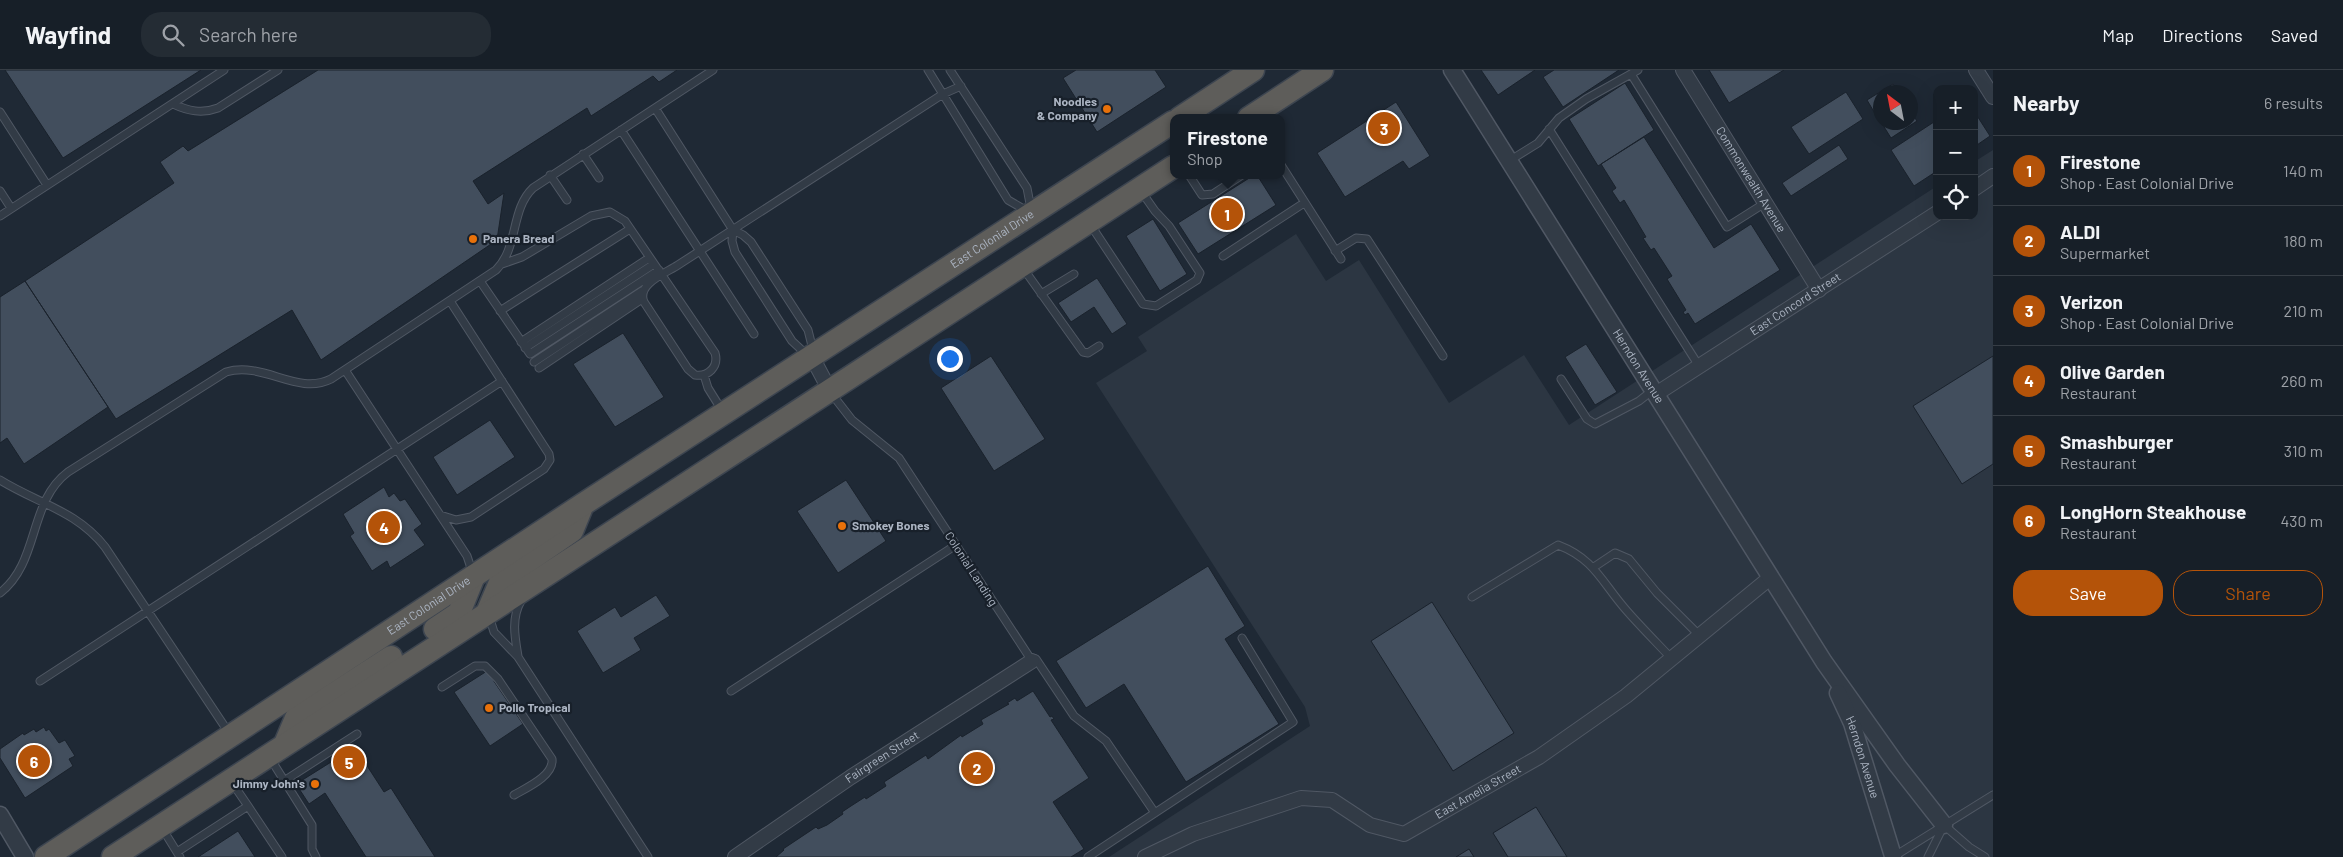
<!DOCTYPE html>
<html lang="en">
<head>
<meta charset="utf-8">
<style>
  :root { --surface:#171f28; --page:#242c34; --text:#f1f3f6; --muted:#9ea2a8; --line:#363d45; --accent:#b45309 }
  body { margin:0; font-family:Barlow,sans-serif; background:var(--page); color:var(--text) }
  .controls { position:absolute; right:15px; top:15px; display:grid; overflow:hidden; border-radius:10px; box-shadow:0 5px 20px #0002 }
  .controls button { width:45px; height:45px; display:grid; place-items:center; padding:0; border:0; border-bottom:1px solid var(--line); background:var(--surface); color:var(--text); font:25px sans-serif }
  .compass { position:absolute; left:1873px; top:15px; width:45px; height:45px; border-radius:50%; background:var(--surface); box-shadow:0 5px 20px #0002; rotate:328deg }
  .you { position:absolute; left:949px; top:288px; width:18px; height:18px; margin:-12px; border:4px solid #fff; border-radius:50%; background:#1a73e8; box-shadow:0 0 0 8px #1a73e833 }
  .badge { display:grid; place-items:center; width:32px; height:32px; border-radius:50%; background:var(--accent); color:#fff; font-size:16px; font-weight:700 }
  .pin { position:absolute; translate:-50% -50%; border:2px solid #fff; box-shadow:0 1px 5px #0006 }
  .popup { position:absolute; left:1170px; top:44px; width:115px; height:65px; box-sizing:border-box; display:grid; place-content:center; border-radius:10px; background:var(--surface); filter:drop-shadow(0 1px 4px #0005); font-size:16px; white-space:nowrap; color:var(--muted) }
  .popup b { font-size:19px; color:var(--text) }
  .popup::after { content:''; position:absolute; left:50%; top:100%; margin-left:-10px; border:10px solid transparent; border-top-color:var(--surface) }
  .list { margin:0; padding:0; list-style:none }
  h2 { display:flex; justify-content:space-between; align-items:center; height:65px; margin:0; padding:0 20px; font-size:21px }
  h2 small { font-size:16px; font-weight:400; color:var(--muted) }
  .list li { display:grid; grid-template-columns:32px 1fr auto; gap:15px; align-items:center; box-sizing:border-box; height:70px; padding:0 20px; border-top:1px solid var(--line) }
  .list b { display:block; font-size:19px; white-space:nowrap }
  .list p { margin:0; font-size:16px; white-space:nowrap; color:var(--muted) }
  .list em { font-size:16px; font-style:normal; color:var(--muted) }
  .actions { display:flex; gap:10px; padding:15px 20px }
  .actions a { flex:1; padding:11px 0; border:1px solid var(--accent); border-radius:20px; text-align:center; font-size:18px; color:var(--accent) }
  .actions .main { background:var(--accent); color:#fff }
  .icon { flex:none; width:28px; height:28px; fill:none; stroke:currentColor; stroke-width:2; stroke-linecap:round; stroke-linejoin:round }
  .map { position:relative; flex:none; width:1993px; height:787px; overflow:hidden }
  header { display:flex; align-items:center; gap:30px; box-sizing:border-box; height:70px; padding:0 25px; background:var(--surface); border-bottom:1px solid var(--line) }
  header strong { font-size:24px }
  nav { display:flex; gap:28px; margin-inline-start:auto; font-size:18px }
  .search { width:350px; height:45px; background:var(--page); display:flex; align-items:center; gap:12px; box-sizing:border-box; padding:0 18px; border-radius:20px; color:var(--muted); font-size:19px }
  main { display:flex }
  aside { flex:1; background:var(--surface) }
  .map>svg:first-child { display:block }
</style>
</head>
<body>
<header>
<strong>Wayfind</strong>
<div class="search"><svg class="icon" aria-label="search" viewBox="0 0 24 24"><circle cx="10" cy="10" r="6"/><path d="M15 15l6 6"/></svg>Search here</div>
<nav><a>Map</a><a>Directions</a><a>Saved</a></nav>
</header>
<main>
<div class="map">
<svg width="1993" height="787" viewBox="0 0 1993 787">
  <rect width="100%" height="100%" fill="#1f2935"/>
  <path fill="#2c3642" d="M1993,80V787H1109L1310,656L1305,637L1096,313L1147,281L1138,267L1296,164L1326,211L1359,190L1449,333L1524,285L1569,355L1937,116V146H1974V92Z"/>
  <path fill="#424e5d" stroke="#1a222c" d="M5,0H201L63,88Z
    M318,0H677L659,12L653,6L591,46L587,38L473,111L488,134L504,123L497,170L321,290L292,240L116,349L25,211L174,113L160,92L183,76L188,81Z
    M1076,0H1155L1166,17L1097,62L1063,8Z
    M1481,0H1535L1498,25Z
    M1554,0H1619L1563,37L1543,7Z
    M1709,0H1784L1729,33Z
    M1625,13L1654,60L1598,96L1569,49Z
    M1893,14L1899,22H1880V52L1867,30Z
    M1846,22L1863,49L1809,84L1791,57Z
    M1396,32L1430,86L1409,99L1403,91L1345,127L1317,83Z
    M1910,41L1917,51L1891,68L1881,52H1910Z
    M1974,41L1990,66L1974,77Z
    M1937,50V101L1914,116L1891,80Z
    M1644,67L1714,178L1751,154L1780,200L1695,254L1688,243L1685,245L1683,242L1686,240L1667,209L1672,206L1654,178L1651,180L1643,168L1646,167L1624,130L1620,133L1612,121L1616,118L1601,94Z
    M1839,75L1848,89L1791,126L1782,113Z
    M1254,105H1257L1276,135L1198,184L1178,153Z
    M1153,149L1187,204L1160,221L1126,166Z
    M1097,208L1127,254L1112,264L1094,237L1071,252L1058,233Z
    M25,211L108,337L24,394L7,368L0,373V227Z
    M623,263L664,327L615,357L573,294Z
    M1586,274L1617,322L1595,335L1565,287Z
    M991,286L1045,369L994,401L941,318Z
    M1993,286V394L1962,414L1913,336Z
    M490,350L515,387L457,425L433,387Z
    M846,410L886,471L838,503L797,441Z
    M384,417L389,427L394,423L400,431L405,429L422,454L414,460L425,475L390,498L387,491L372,501L350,466L354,463L343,444Z
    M1208,496L1245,556L1225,569L1279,654L1186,712L1124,614L1086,638L1056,591Z
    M656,525L670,546L634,568L641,580L603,603L577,561L615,537L621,547Z
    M1432,532L1514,663L1453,701L1371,571Z
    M487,601L523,654L490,676L454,622Z
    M1033,621L1050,647L1052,646L1054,649L1051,650L1089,708L1053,732L1084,779L1071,787H776L784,780L783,779L816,757L818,759L827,755L843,744L842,742L851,736L865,727L866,729L886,716L884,712L926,685L928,689L961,665L962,667L983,654L981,650L1009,634L1007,633L1015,628L1017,631Z
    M44,657L46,661L49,659L59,673L65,670L75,686L69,689L73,696L25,728L0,688V679L23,663L24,665L34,659L36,662Z
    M355,677L384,722L391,718L435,787H366L325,723L309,734L296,714Z
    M1536,737L1567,787H1508L1493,763Z
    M238,761L255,787H198Z
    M1469,779L1474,787H1456Z"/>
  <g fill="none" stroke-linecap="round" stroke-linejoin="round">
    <g stroke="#505864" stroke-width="9">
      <path id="service" d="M928,0L1008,130L1027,141
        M950,0L1027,118L1031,139
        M1631,4L1727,157L1765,133
        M173,34C188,41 202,44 218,38L278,0
        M655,38L733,160L743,165L751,172L808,260L813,280
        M0,42L47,115
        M1549,59L1699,296
        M621,60L754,264
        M583,84L599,108
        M1509,91L1538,73L1559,48L1586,29L1638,0
        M1281,95L1341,189
        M550,105L567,130
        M1189,105L1202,125L1213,124L1242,105
        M0,121L11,138
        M0,146L224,0
        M1090,154L1143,234L1156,236L1197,210L1200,203L1169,156L1155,141L1141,121
        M733,160L732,171L735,182L792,271L807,285
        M1335,181L1356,168L1367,169L1443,286
        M1223,186L1304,133
        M502,194L522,187L591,146L610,142L625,151L715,283C719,297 708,307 695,305L688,299L644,232C636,214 666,203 678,195L943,24L961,16
        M1023,198L1083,282L1088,283L1099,276
        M480,211L530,284L659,200
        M1041,224L1074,204
        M500,241L630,159
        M521,272L649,188
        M525,278L654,194
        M534,292L642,221
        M539,298L642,229
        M345,300L467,486L473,504
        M704,305L708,318L723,342
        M1561,309L1587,349L1595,354L1639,331L1653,320
        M831,323L852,350L899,388L1032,591
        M0,410C37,433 77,441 105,477L229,663
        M440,445L456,450L471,447L544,399L550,390L549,384L450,231
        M1594,497L1615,483L1629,489L1657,523L1700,566
        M0,523C40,492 28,432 68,402L226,302C264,291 297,326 331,309L496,200C519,177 510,140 533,118L713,0
        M1472,527L1558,475C1595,489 1602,513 1627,541C1641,557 1657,573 1672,589
        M489,546L494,562L518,587L648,787
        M518,586C515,568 511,548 521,531
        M1036,589L1074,646L1106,671L1155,743
        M40,611L502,311
        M442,617L475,596H485L498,609L552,689C554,706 526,718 514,725
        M731,621L956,475
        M270,688L312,755V779L316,787
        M284,711L357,664
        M233,714L248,736
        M162,758L180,787
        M177,782L248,736L282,787
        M1088,787L1293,652L1242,568
        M1893,787L1993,725
        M1928,787L1944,755L1969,777L1985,787"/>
    </g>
    <g stroke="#505864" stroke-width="16">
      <g id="minor">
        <path id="s1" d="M1683,0L1819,220"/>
        <path d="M1976,0L1993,27"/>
        <path d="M1974,119L1993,106"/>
        <path d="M812,287L829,319"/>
        <path id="s2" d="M1656,324L1937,143"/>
        <path id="s3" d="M735,787L851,707L1032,591"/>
        <path id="s4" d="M1145,787L1193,764L1301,728L1332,730L1370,755L1404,764L1539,687L1626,626L1771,507"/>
      </g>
    </g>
    <g stroke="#505864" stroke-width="19">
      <g id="tertiary">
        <path id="s5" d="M1452,0L1824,592L1897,695L1944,755"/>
        <path id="s6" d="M1838,623L1852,653L1893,786"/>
        <path d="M0,745L25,787"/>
      </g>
    </g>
    <g stroke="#3d4550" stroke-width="25">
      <g id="trunk">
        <path d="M1180,48L1253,0"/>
        <path d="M1249,48L1322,0"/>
        <path d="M487,543L501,510L572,461L581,439"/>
        <path d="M435,559L459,543L474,506"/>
        <path d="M285,674L296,648L391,587"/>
        <path id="s7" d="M46,787L582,435L1173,52"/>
        <path d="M113,787L1173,97"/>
      </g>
    </g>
    <use href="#service" stroke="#323b46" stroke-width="7"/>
    <use href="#minor" stroke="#323b46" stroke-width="14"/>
    <use href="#tertiary" stroke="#323b46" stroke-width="16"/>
    <use href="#trunk" stroke="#5e5d5a" stroke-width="22"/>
  </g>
  <g fill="#e8710a" stroke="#18202a" stroke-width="2">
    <circle cx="1107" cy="39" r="5"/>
    <circle cx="473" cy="169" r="5"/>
    <circle cx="842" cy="456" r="5"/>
    <circle cx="489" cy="638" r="5"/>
    <circle cx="315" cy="714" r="5"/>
  </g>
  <g text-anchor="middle" stroke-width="4.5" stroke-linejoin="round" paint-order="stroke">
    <g font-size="12" font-weight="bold" fill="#acb5c3" stroke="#18202a" text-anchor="start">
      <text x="1097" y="36" text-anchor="end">Noodles<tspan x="1097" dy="14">&amp; Company</tspan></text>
      <text x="483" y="173">Panera Bread</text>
      <text x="852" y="460">Smokey Bones</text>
      <text x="499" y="642">Pollo Tropical</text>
      <text x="305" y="718" text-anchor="end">Jimmy John's</text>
    </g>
    <g font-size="12" fill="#acb5c3" stroke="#18202a">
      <text dy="4" stroke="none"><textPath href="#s1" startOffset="129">Commonwealth Avenue</textPath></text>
      <text dy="4" stroke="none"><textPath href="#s7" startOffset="1130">East Colonial Drive</textPath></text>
      <text dy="4" stroke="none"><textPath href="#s2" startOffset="166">East Concord Street</textPath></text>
      <text dy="4" stroke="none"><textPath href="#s5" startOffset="350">Herndon Avenue</textPath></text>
      <text transform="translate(971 499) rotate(57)" y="4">Colonial Landing</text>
      <text dy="4" stroke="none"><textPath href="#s7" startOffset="458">East Colonial Drive</textPath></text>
      <text dy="4" stroke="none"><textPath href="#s3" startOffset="178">Fairgreen Street</textPath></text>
      <text dy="4" stroke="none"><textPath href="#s6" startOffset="69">Herndon Avenue</textPath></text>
      <text dy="4" stroke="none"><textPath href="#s4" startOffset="364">East Amelia Street</textPath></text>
    </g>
  </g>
</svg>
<div class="controls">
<button>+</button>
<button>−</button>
<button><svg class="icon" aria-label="locate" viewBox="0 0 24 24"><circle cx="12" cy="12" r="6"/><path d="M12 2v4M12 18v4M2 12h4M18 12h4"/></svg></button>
</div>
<svg class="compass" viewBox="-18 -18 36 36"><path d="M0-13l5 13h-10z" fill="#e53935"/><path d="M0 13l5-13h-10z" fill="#9ea2a8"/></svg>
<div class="you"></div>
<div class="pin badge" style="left:1227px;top:144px">1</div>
<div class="popup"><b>Firestone</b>Shop</div>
<div class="pin badge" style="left:977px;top:698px">2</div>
<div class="pin badge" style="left:1384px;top:58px">3</div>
<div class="pin badge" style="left:384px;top:457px">4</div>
<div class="pin badge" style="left:349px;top:692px">5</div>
<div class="pin badge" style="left:34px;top:691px">6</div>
</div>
<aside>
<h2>Nearby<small>6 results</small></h2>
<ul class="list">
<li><span class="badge">1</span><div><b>Firestone</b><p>Shop · East Colonial Drive</p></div><em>140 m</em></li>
<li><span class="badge">2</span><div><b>ALDI</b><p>Supermarket</p></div><em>180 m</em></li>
<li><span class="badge">3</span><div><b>Verizon</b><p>Shop · East Colonial Drive</p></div><em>210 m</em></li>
<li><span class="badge">4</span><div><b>Olive Garden</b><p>Restaurant</p></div><em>260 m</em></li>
<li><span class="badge">5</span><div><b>Smashburger</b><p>Restaurant</p></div><em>310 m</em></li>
<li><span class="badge">6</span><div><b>LongHorn Steakhouse</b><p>Restaurant</p></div><em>430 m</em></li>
</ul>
<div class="actions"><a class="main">Save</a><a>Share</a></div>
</aside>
</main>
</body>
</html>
